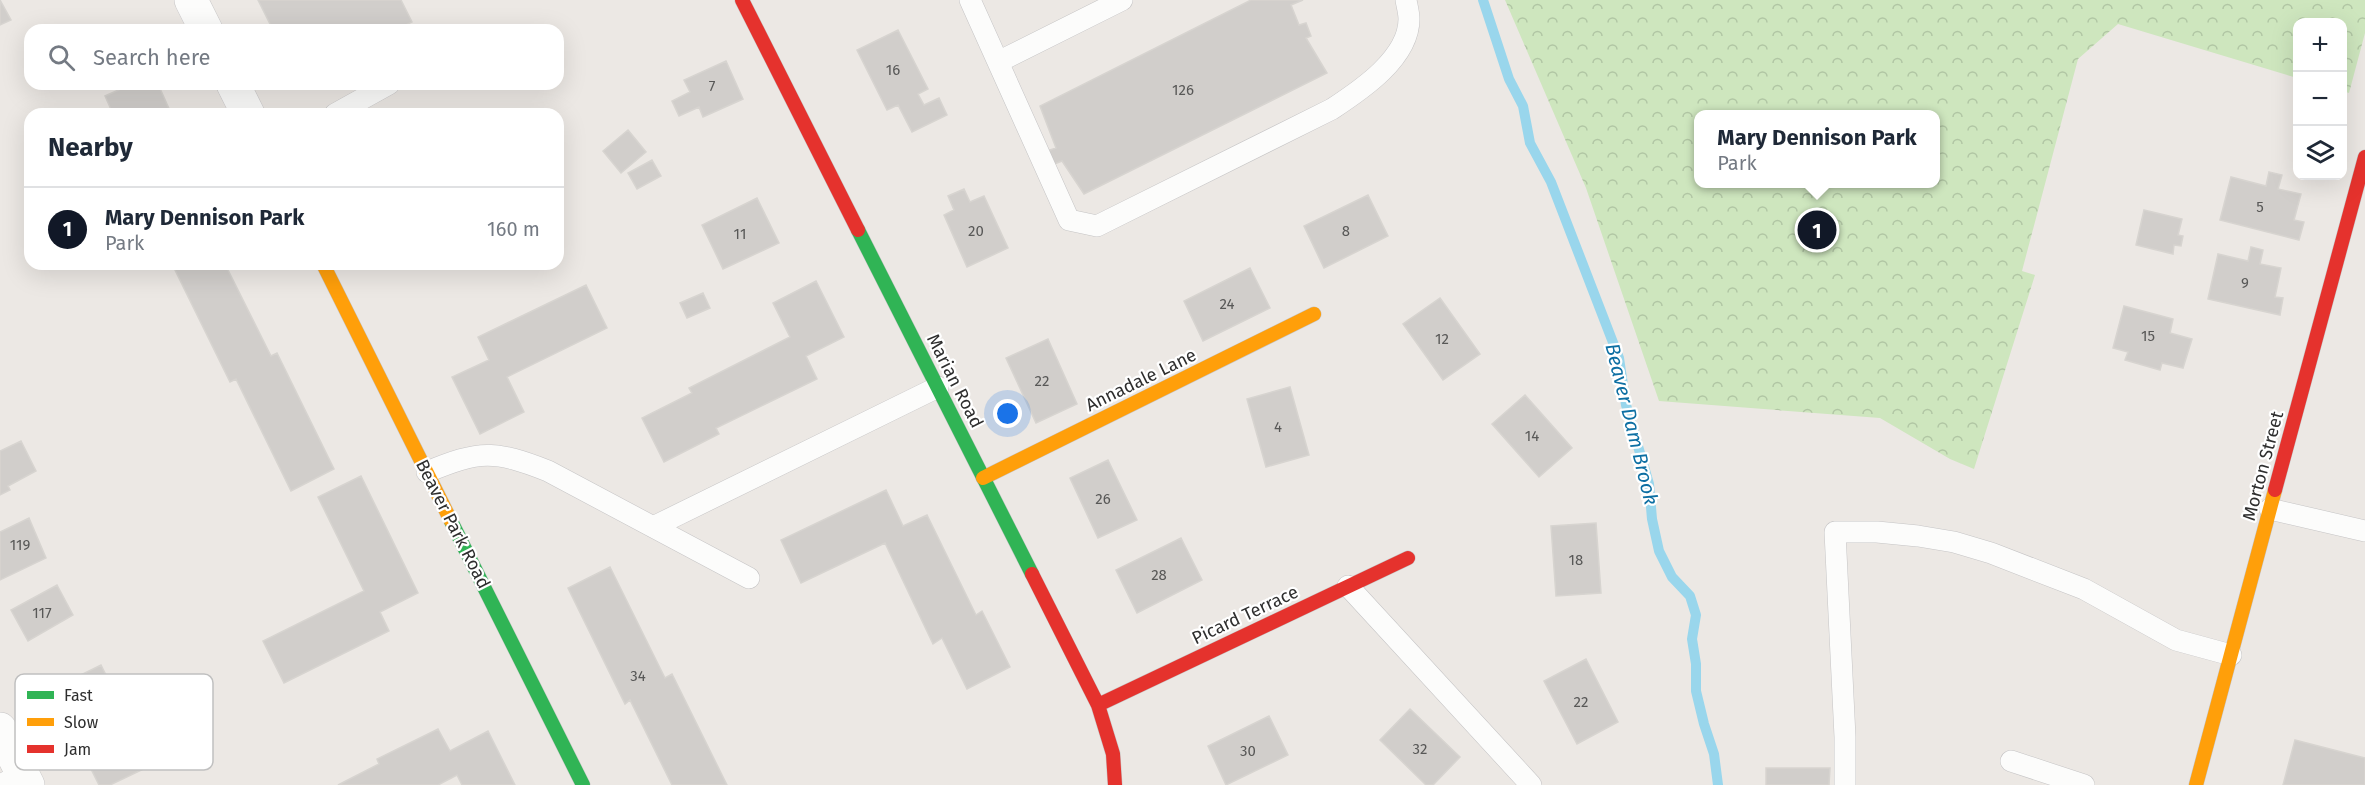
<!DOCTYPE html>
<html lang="en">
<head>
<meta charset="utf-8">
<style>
  :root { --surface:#fff; --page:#f6f6f7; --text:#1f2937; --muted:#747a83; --line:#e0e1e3; --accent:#111827 }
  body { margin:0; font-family:"Fira Sans",sans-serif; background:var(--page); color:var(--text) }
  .controls { position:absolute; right:18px; top:18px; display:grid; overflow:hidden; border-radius:12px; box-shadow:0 6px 24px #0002 }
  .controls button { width:54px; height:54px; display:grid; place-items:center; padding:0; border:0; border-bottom:2px solid var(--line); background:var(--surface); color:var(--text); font:30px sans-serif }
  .you { position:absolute; left:1008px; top:414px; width:21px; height:21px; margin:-15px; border:4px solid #fff; border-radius:50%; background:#1a73e8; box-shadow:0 0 0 9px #1a73e833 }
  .badge { display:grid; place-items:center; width:39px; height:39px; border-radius:50%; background:var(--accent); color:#fff; font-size:20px; font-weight:700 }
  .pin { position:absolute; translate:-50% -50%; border:3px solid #fff; box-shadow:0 2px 6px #0006 }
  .popup { position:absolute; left:1694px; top:110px; width:246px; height:78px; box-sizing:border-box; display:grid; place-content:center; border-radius:12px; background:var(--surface); filter:drop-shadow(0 2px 4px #0005); font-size:20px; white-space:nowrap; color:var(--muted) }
  .popup b { font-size:22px; color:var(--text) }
  .popup::after { content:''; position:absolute; left:50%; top:100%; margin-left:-12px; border:12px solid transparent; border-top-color:var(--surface) }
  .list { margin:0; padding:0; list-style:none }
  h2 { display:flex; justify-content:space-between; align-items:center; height:78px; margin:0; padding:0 24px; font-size:26px }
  h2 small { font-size:20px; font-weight:400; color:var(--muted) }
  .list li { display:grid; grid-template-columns:39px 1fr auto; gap:18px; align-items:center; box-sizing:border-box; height:84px; padding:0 24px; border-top:2px solid var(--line) }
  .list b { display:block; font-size:22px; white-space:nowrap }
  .list p { margin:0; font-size:20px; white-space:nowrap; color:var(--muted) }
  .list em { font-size:20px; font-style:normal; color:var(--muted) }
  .icon { flex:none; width:33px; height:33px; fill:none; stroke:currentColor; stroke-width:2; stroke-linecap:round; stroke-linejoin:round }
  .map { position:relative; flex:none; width:2365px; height:785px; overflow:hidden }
  .search { position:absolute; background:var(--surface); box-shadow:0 6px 24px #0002; left:24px; top:24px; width:540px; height:66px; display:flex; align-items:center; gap:15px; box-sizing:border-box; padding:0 21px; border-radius:18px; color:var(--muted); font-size:22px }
  .panel { position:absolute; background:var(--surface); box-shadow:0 6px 24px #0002; left:24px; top:108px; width:540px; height:162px; border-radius:18px }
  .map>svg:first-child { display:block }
</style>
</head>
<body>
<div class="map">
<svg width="2365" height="785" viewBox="0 0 2365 785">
  <defs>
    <pattern id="forest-crowns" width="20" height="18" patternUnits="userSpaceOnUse" patternTransform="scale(1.5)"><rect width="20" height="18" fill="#cee6be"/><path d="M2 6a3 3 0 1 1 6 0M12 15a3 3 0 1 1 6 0" fill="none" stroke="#b1c6a4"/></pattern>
  </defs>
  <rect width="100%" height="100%" fill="#ece8e4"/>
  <path fill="url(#forest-crowns)" fill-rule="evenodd" d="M1505,0H2365V33L2349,93L2343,91L2342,22H2298L2297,78L2118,24L2078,59L2022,271L2035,275L1974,469L1950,459L1880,418L1659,401L1586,188ZM1698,115H1936V184H1698Z"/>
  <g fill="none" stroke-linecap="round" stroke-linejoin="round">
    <path stroke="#99d6ec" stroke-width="10" d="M1483,0L1509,79L1523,106L1530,143L1551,182L1619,358L1626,405L1649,484L1652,519L1659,551L1672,577L1690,596L1696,615L1692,639L1696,664V691L1704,724L1714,754L1718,785"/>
  </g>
  <path fill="#d1cecb" stroke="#d7d4d0" stroke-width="1.5" d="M0,0L11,20L0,25Z
    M258,0H401L412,22L396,30H273Z
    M1251,0H1303L1291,5L1299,25L1306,23L1311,36L1306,38L1327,73L1084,194L1062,161L1052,165L1047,151L1056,148L1040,106Z
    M898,30L928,89L918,94L924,105L939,98L947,115L912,132L898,105L887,110L857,50Z
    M726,61L743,99L703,117L699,107L679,116L672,101L690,92L684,80Z
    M132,84H158L171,113L113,114L105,96Z
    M628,130L646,152L621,173L603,151Z
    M652,160L661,176L637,189L628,173Z
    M2269,172L2282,175L2278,189L2301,194L2294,220L2304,222L2299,240L2220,220L2231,177L2266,186Z
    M964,189L970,202L984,196L1008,248L967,267L944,215L954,210L948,196Z
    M1368,195L1388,236L1324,268L1304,226Z
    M757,198L779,243L723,269L702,225Z
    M2144,210L2182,219L2178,235L2183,236L2181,246L2174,245L2173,254L2136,245Z
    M2251,247L2263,250L2260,264L2281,268L2275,297L2283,298L2280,315L2208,299L2218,254L2248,261Z
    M176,264H225L271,356L277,353L334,469L291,491L236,379L230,382L173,266Z
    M1250,268L1270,308L1203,341L1184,301Z
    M816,281L844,337L806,356L817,379L716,428L719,434L664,462L642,418L692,393L689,388L790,337L773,303Z
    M586,285L607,328L507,377L524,412L480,434L452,377L489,360L478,337Z
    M703,293L710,308L687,318L680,303Z
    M1440,298L1480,354L1443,380L1403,324Z
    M2124,306L2173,319L2170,333L2192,339L2183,368L2162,363L2160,370L2125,360L2128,352L2113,348Z
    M1048,339L1077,404L1036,423L1006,358Z
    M1290,387L1309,455L1266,467L1247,399Z
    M1525,395L1572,448L1539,477L1492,424Z
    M21,441L36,471L8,486L10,490L0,495V451Z
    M1108,460L1137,520L1098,538L1070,478Z
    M361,476L418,593L380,612L389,631L284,683L263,641L364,591L318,497Z
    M886,490L903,526L927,515L976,615L982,611L1010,667L967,689L942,638L933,644L885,543L801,583L781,540Z
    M29,518L46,558L0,580V532Z
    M1596,523L1601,593L1556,596L1551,526Z
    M1181,538L1202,580L1137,613L1116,570Z
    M610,567L665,678L672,674L727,785H672L630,700L625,704L568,588Z
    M57,585L73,615L28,641L11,610Z
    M1586,659L1618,722L1577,744L1544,681Z
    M101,665L118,699L69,724L52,689Z
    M1410,709L1460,757L1433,785H1426L1380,740Z
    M1269,716L1288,755L1226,785L1208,746Z
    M438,729L450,751L488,731L515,785H462L457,775L438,785H338L379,764L377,759Z
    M116,732L130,762L144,755L150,766L110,785H99L81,749Z
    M2295,740L2365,758V785H2283Z
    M1766,768H1830L1829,785H1766Z"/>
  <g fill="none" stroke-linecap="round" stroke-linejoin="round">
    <g stroke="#c5c4c5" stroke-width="22">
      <path id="lane" d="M970,0L1069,220L1097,226L1332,109C1361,90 1409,58 1409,19C1409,13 1407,6 1406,0
        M998,62L1122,0
        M335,114L389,84
        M427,472C480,450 494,450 548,471L749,578
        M2270,509L2365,531
        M653,527L938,387
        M1348,586L1531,785
        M2011,761L2084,785
        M0,785L22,774
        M1845,785V737L1835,532H1877L1918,536L1954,542L1991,553L2084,589L2176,640L2231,655"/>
    </g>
    <g stroke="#c5c4c5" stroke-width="34">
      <path id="street" d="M191,0L206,30
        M233,84L248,114
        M0,729L28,785"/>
    </g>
    <g stroke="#c5c4c5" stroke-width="15">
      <path id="fast" d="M858,230L1032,574
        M451,521L583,785"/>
    </g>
    <g stroke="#c5c4c5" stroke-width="15">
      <path id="slow" d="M323,264L451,521
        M983,478L1314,314
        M2196,785L2275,490"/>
    </g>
    <g stroke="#c5c4c5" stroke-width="15">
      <path id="jam" d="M742,0L858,230
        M2275,490L2365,157
        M1032,574L1098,705L1113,754L1115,785
        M1098,705L1408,558"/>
    </g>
    <use href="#lane" stroke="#fcfcfb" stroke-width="21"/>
    <use href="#street" stroke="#fcfcfb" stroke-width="33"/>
    <use href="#fast" stroke="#30b455" stroke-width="14"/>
    <use href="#slow" stroke="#ff9f0a" stroke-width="14"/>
    <use href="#jam" stroke="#e5322d" stroke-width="14"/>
  </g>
  <g text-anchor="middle" stroke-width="4.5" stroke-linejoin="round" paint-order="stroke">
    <g font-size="15" fill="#585857">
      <text x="893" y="75">16</text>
      <text x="712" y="91">7</text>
      <text x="1183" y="95">126</text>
      <text x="2260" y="212">5</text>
      <text x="976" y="236">20</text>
      <text x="1346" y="236">8</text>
      <text x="740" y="239">11</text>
      <text x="2245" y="288">9</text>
      <text x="1227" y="309">24</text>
      <text x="2148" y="341">15</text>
      <text x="1442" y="344">12</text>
      <text x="1042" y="386">22</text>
      <text x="1278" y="432">4</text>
      <text x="1532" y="441">14</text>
      <text x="1103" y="504">26</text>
      <text x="20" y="550">119</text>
      <text x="1576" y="565">18</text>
      <text x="1159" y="580">28</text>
      <text x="42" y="618">117</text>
      <text x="638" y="681">34</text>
      <text x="1581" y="707">22</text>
      <text x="1420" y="754">32</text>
      <text x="1248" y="756">30</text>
    </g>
    <g font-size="18" fill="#2e2e2e" stroke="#fff">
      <text transform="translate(1141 380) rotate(-26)" y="6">Annadale Lane</text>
      <text transform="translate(955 381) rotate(63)" y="6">Marian Road</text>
      <text transform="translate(2263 466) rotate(-75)" y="6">Morton Street</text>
      <text transform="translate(453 524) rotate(63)" y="6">Beaver Park Road</text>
      <text transform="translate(1245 615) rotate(-25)" y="6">Picard Terrace</text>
    </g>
    <g font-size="20" font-style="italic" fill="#0d6fa3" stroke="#fff">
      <text transform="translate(1632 424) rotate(76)" y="7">Beaver Dam Brook</text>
    </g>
  </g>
  <rect x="15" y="674" width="198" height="96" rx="9" fill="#fff" stroke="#c0c0c0" stroke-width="1.5"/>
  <rect x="27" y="691" width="27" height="8" fill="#30b455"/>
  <rect x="27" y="718" width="27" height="8" fill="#ff9f0a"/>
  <rect x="27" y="745" width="27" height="8" fill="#e5322d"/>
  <g font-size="16" fill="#2e2e2e">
    <text x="64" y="701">Fast</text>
    <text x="64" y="728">Slow</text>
    <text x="64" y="755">Jam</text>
  </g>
</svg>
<div class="controls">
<button>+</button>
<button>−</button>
<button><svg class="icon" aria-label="layers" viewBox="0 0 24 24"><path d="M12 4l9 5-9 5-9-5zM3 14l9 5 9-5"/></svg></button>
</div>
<div class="you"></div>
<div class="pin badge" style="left:1817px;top:230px">1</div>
<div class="popup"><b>Mary Dennison Park</b>Park</div>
<div class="search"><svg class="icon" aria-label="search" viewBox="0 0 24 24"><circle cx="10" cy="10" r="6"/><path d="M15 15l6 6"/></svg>Search here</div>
<section class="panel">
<h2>Nearby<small></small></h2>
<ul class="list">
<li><span class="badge">1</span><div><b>Mary Dennison Park</b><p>Park</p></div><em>160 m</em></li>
</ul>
</section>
</div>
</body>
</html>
